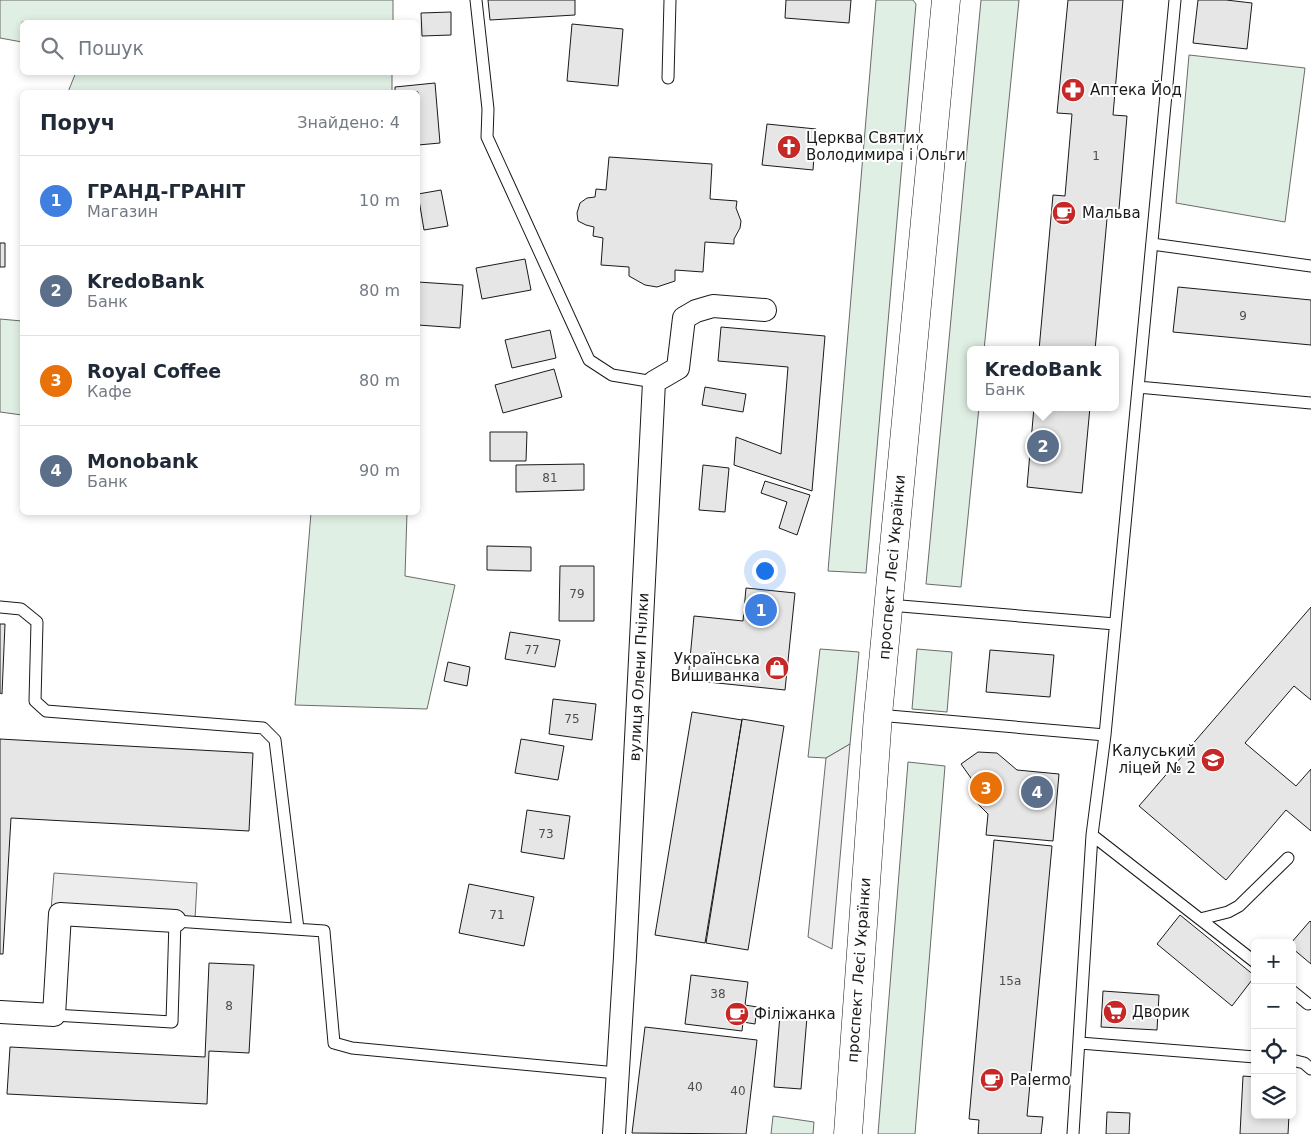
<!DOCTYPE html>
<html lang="uk">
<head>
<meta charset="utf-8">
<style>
  :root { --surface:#fff; --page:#f2f2f3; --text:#1f2937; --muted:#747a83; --line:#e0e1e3; --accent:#0b8043 }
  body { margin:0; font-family:"DejaVu Sans",sans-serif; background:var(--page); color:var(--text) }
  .controls { position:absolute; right:15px; bottom:15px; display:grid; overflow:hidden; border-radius:8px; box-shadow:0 2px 8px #0003 }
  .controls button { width:45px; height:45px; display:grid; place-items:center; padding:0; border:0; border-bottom:1px solid var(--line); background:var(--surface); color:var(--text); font:25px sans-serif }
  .you { position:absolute; left:764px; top:570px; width:18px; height:18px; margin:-12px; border:4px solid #fff; border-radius:50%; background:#1a73e8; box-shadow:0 0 0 8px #1a73e833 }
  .badge { display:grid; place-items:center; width:32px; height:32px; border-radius:50%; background:var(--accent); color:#fff; font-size:16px; font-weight:700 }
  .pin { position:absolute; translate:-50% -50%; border:2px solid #fff; box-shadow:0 1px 5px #0006 }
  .popup { position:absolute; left:967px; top:346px; width:152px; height:65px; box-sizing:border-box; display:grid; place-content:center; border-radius:8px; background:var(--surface); filter:drop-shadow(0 1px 4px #0005); font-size:16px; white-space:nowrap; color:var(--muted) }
  .popup b { font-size:19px; color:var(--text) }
  .popup::after { content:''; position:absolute; left:50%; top:100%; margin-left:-10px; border:10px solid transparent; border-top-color:var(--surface) }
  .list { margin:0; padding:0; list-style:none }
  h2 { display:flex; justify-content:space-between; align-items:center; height:65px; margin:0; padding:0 20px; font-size:21px }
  h2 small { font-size:16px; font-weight:400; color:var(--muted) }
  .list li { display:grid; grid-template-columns:32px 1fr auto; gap:15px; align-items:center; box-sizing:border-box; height:90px; padding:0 20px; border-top:1px solid var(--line) }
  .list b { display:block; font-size:19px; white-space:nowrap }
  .list p { margin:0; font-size:16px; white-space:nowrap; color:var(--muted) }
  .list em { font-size:16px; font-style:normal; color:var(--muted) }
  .icon { flex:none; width:28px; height:28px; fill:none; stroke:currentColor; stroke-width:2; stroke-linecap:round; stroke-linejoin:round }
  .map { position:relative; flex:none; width:1311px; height:1134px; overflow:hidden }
  .search { position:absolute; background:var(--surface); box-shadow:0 2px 8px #0003; left:20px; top:20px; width:400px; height:55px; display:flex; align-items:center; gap:12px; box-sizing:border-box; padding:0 18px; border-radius:8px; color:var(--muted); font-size:19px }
  .panel { position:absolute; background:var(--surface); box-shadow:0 2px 8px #0003; left:20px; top:90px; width:400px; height:425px; border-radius:8px }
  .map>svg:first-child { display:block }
</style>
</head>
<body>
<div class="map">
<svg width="1311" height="1134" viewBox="0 0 1311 1134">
  <rect width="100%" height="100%" fill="#fff"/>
  <path fill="#e0efe3" stroke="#6a6a6a" d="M0,0H393V22H22V42L0,38Z
    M876,0H913L916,4L866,573L828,571Z
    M981,0H1019L984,350H970V407H979L961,587L926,584Z
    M1189,55L1305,68L1285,222L1176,203Z
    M76,72L392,73V92H68Z
    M0,319L22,321V415L0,412Z
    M311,513H407L405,576L455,585L427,709L295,705Z
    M820,649L859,652L850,744L826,758L808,757Z
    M917,649L952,652L947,712L912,709Z
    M908,762L945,766L915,1134H878Z
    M773,1116L814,1122L813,1134H771Z"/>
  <path fill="#ededed" stroke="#6a6a6a" d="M850,744L832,949L808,937L826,758Z
    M54,873L197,883L195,919L51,910Z"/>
  <path fill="#e6e6e6" stroke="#1a1a1a" d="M488,0H575V15L490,20Z
    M786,0H851L849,23L785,18Z
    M1068,0H1123L1113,115L1127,116L1119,209L1108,208L1095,350H1039L1053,195L1065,196L1072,114L1057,113Z
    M1198,0H1226L1252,3L1247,49L1193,43Z
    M451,12V35L422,36L421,13Z
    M572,24L623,29L618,86L567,81Z
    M435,83L440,143L418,145V92H395V87Z
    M767,124L816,129L813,170L762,165Z
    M609,157L712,164L710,199L737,201L736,208L741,221L740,228L734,239V244L705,242L703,272L675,270V281L657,287L645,285L629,276V267L601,265L603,238L593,236L594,227L586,225L578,221L577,213L580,203L587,198L595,197L596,189L606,190Z
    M441,190L448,226L424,230L418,194Z
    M0,243H5V267H0Z
    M525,259L531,290L482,299L476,268Z
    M418,282L463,285L460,328L418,325Z
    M1178,287L1311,300V345L1173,332Z
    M721,327L825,336L812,491L734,465L736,437L781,454L788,367L718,361Z
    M550,330L556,358L512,368L505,340Z
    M554,369L562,397L503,413L495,385Z
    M705,387L746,394L743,412L702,405Z
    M1034,407H1090L1082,493L1027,487Z
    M490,432H527L526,461H490Z
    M584,464V490L516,492V465Z
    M703,465L729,468L725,512L699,510Z
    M765,481L810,495L797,535L779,528L787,502L761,493Z
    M487,546L531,547V571L487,570Z
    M560,566H594V621H559Z
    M746,588L795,593L785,690L688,680L694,616L743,621Z
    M1311,607V700L1294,686L1245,743L1296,786L1311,769V831L1286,810L1226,880L1139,806Z
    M0,624H5L2,694L0,693Z
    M510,632L560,640L555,667L505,659Z
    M990,650L1054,655L1050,697L986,692Z
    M448,662L470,667L467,686L444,681Z
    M553,699L596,704L592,740L549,734Z
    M692,712L742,720L705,943L655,935Z
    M742,719L784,726L748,950L706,943Z
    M0,739L253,753L249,831L11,818L3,954H0Z
    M521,739L564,746L558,780L515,773Z
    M978,752L997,753L1017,770L1059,774L1053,841L986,835L988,814L975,801L978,788L961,764Z
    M527,810L570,816L564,859L521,852Z
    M994,840L1052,846L1027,1116L1043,1117L1041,1134H978L979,1120L969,1119Z
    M469,884L534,897L524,946L459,933Z
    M1180,915L1255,976L1232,1006L1157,944Z
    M1310,921L1311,922V964L1292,948V943H1291Z
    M209,963L254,965L249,1053L209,1051L207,1104L7,1094L10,1047L205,1057Z
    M691,975L748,982L745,1005L757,1007L755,1024L743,1022L742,1031L685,1024Z
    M1103,991L1159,995L1157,1030L1101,1027Z
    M780,1015L807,1017L801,1089L774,1087Z
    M645,1027L757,1040L746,1134L632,1133Z
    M1243,1076L1255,1077V1115H1289L1288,1134H1240Z
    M1107,1112L1130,1113L1129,1134H1106Z"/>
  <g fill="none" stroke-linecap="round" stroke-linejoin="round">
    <g stroke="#1a1a1a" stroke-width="13">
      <path id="lane" d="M476,0L488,109L487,137L589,360L612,375L654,382
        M668,78L670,0
        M1152,244L1311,266
        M1138,387L1311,403
        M889,605L1115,624
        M0,607L21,609L37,622L35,701L46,711L263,728L275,740L298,929
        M878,715L1105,735
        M1092,835L1255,962
        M1200,919L1228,912L1239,906L1288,858
        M1292,991L1308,1004
        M54,1015L172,1022L175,921L324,931L334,1043L352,1048L617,1073
        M1080,1043L1255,1057
        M1292,1060L1304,1063L1311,1069
        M1073,1134L1092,835L1105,735L1175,0"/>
    </g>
    <g stroke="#1a1a1a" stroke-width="24">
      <path id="street" d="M0,1012L54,1015L60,914L175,921
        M614,1134L625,957L654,382L678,368L684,318L696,311L713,306L765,310"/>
    </g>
    <g stroke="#1a1a1a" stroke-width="29">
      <path id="secondary" d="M848,1134L878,715L946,0"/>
    </g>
    <use href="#lane" stroke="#fff" stroke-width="11"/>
    <use href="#street" stroke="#fff" stroke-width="22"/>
    <use href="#secondary" stroke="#fff" stroke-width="28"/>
  </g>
  <defs>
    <g id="pharmacy-disc" transform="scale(1.25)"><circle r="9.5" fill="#c62828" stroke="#fff"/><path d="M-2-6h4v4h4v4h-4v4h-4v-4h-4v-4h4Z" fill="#fff"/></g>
    <g id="church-disc" transform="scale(1.25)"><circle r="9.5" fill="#c62828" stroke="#fff"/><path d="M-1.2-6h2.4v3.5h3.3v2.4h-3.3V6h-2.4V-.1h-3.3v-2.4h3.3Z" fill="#fff"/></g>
    <g id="cafe-disc" transform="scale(1.25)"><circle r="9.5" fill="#c62828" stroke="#fff"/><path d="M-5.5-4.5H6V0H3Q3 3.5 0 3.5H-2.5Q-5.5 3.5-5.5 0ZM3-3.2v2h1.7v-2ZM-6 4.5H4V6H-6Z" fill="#fff"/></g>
    <g id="shop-disc" transform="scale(1.25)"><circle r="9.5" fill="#c62828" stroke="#fff"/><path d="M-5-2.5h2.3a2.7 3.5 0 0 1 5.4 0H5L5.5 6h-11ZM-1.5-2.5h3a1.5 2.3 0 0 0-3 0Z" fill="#fff"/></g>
    <g id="school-disc" transform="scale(1.25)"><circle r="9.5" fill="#c62828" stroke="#fff"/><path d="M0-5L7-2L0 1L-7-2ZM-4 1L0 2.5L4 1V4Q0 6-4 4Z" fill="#fff"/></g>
    <g id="supermarket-disc" transform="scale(1.25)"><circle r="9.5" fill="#c62828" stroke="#fff"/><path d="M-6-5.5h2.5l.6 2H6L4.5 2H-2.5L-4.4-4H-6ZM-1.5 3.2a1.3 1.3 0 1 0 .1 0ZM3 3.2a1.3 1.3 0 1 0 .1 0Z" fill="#fff"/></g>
  </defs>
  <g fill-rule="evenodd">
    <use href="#pharmacy-disc" x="1073" y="90"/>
    <use href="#church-disc" x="789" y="147"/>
    <use href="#cafe-disc" x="1064" y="213"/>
    <use href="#shop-disc" x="777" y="668"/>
    <use href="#school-disc" x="1213" y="760"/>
    <use href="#supermarket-disc" x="1115" y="1012"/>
    <use href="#cafe-disc" x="737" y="1014"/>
    <use href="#cafe-disc" x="992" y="1080"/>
  </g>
  <g text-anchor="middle" stroke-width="4" stroke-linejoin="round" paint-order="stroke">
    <g font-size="12" fill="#4d4d4d">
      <text x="1096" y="160">1</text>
      <text x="1243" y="320">9</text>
      <text x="550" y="482">81</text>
      <text x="577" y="598">79</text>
      <text x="532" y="654">77</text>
      <text x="572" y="723">75</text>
      <text x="546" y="838">73</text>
      <text x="497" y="919">71</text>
      <text x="1010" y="985">15а</text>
      <text x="718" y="998">38</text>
      <text x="229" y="1010">8</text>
      <text x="695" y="1091">40</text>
      <text x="738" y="1095">40</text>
    </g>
    <g font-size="15" fill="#1a1a1a" stroke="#fff" text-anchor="start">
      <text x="1090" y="95">Аптека Йод</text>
      <text x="806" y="143">Церква Святих<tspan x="806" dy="17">Володимира і Ольги</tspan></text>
      <text x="1082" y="218">Мальва</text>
      <text x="760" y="664" text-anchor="end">Українська<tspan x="760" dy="17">Вишиванка</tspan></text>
      <text x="1196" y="756" text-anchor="end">Калуський<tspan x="1196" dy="17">ліцей № 2</tspan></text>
      <text x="1132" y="1017">Дворик</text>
      <text x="754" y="1019">Філіжанка</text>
      <text x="1010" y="1085">Palermo</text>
    </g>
    <g font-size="15" fill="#1a1a1a" stroke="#fff">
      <text transform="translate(892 567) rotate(-85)" y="5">проспект Лесі Українки</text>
      <text transform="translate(639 677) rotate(-87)" y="5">вулиця Олени Пчілки</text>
      <text transform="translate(859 970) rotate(-86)" y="5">проспект Лесі Українки</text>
    </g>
  </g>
</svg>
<div class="controls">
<button>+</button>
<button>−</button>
<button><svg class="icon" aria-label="locate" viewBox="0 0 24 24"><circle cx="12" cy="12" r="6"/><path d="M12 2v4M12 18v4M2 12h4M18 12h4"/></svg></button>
<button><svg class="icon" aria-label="layers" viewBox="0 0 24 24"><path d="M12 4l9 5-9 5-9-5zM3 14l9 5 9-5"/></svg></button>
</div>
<div class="you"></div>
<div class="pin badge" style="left:761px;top:610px;background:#3f7fe0">1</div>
<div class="pin badge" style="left:1043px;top:446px;background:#5c6f8a">2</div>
<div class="popup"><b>KredoBank</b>Банк</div>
<div class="pin badge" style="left:986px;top:788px;background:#e8710a">3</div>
<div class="pin badge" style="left:1037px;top:792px;background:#5c6f8a">4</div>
<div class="search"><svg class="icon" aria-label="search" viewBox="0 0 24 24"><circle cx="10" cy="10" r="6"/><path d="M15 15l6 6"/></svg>Пошук</div>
<section class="panel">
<h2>Поруч<small>Знайдено: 4</small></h2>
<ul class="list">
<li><span class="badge" style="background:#3f7fe0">1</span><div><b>ГРАНД-ГРАНІТ</b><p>Магазин</p></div><em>10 m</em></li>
<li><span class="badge" style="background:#5c6f8a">2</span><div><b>KredoBank</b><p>Банк</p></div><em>80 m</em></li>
<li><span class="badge" style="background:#e8710a">3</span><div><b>Royal Coffee</b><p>Кафе</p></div><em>80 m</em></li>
<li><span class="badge" style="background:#5c6f8a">4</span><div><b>Monobank</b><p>Банк</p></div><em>90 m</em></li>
</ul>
</section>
</div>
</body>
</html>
